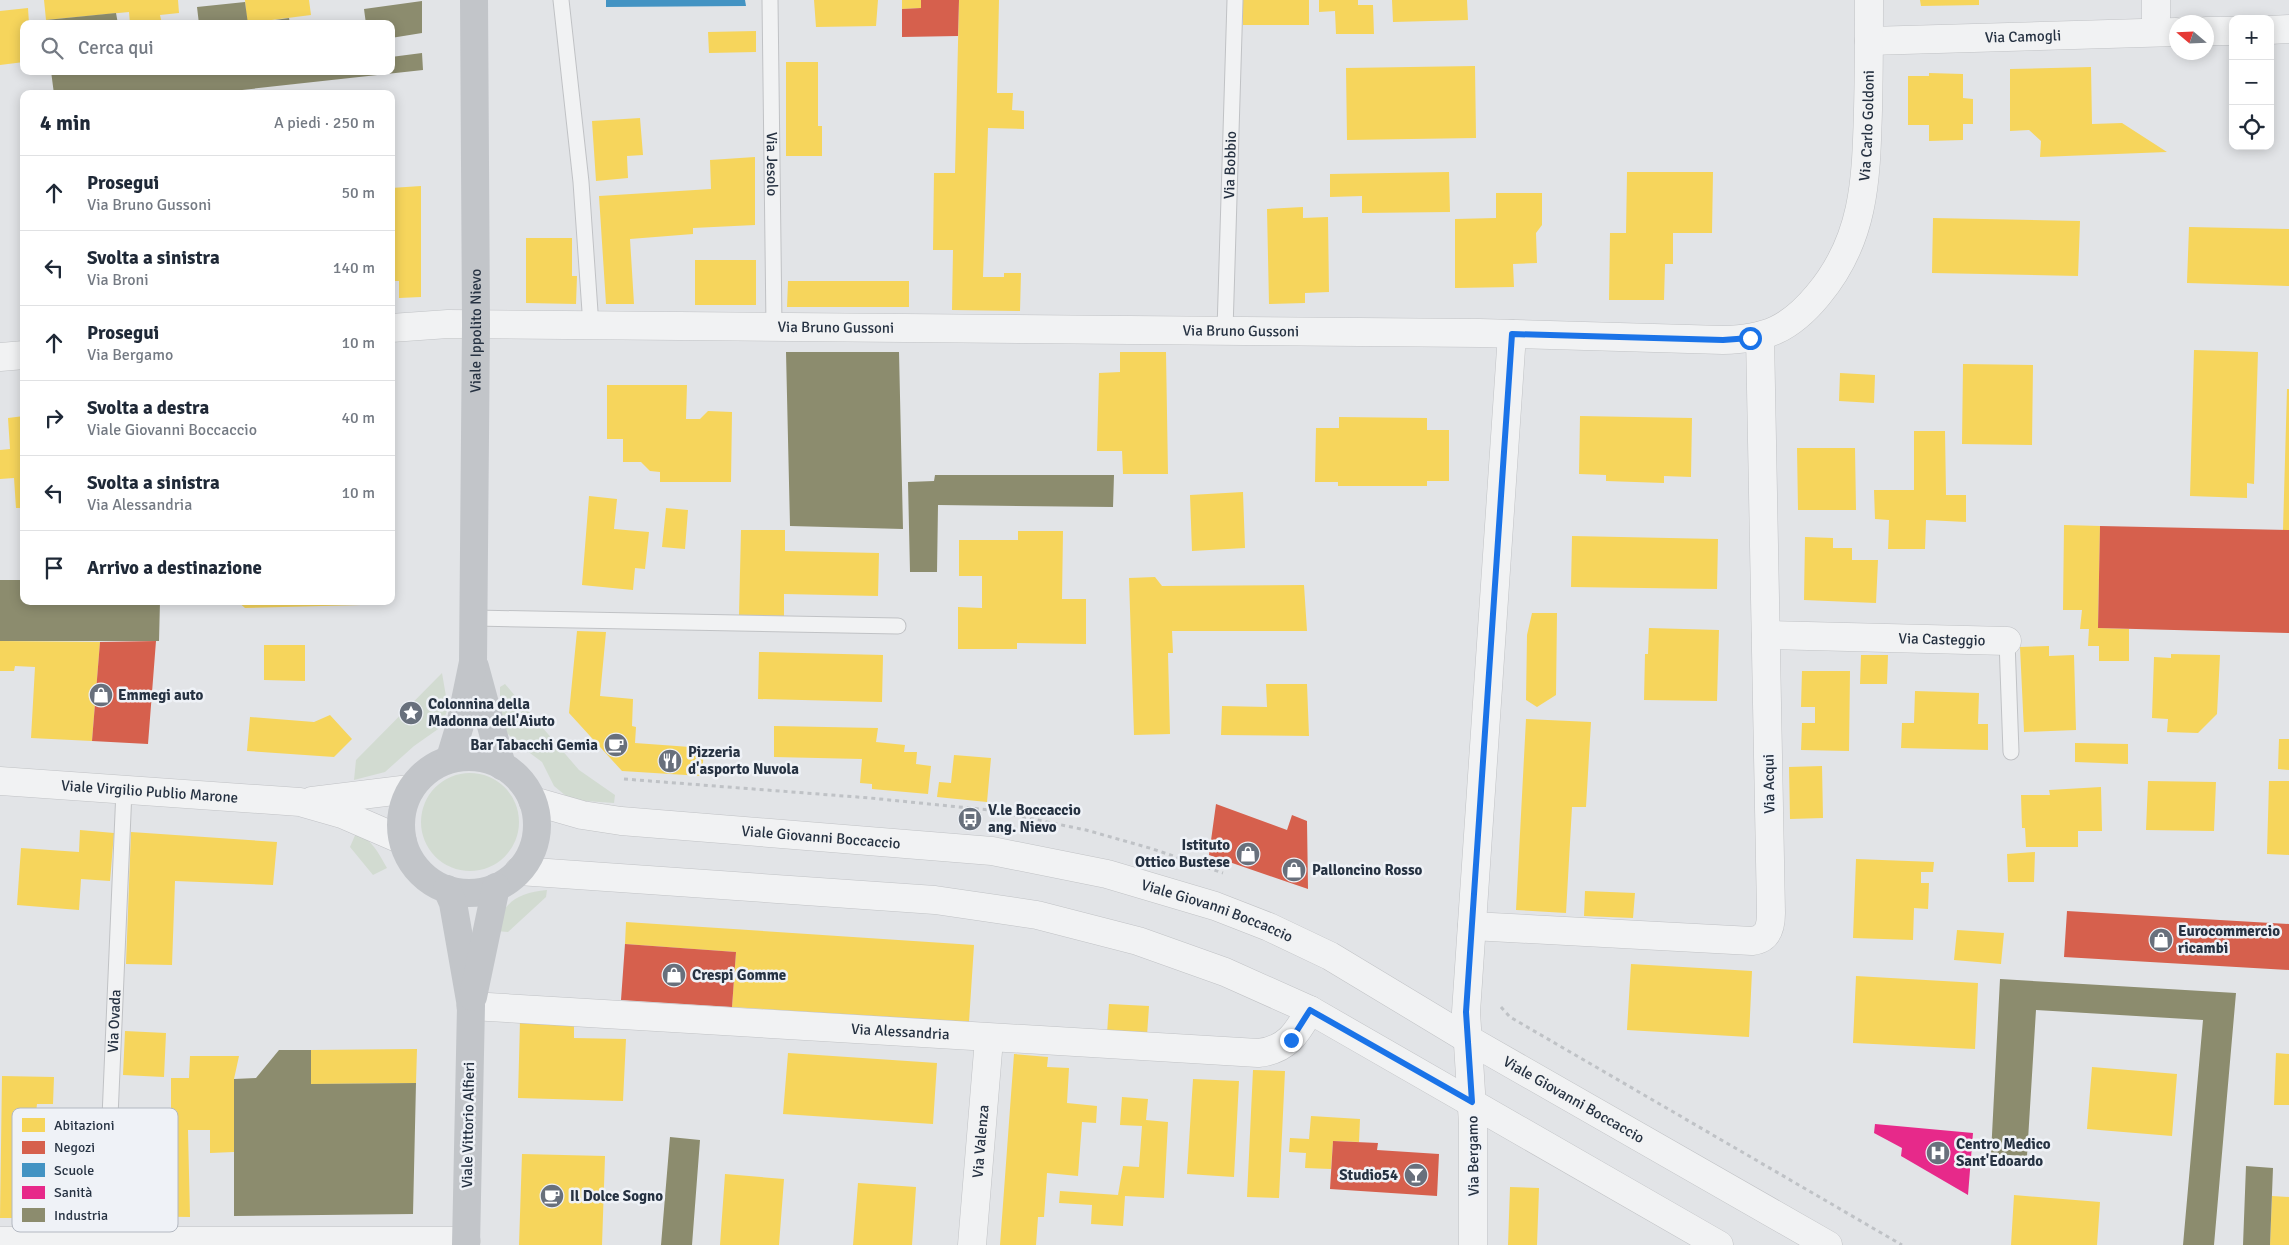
<!DOCTYPE html>
<html lang="it">
<head>
<meta charset="utf-8">
<style>
  :root { --surface:#fff; --page:#f2f2f3; --text:#1f2937; --muted:#747a83; --line:#e0e1e3 }
  body { margin:0; font-family:Signika,sans-serif; background:var(--page); color:var(--text) }
  .controls { position:absolute; right:15px; top:15px; display:grid; overflow:hidden; border-radius:10px; box-shadow:0 2px 12px #0003 }
  .controls button { width:45px; height:45px; display:grid; place-items:center; padding:0; border:0; border-bottom:1px solid var(--line); background:var(--surface); color:var(--text); font:25px sans-serif }
  .compass { position:absolute; left:2169px; top:15px; width:45px; height:45px; border-radius:50%; background:var(--surface); box-shadow:0 2px 12px #0003; rotate:289deg }
  .stop { position:absolute; width:15px; height:15px; margin:-11px; border:4px solid #1a73e8; border-radius:50%; background:#fff }
  .stop.end { background:#1a73e8; border-color:#fff; box-shadow:0 1px 5px #0008 }
  .list { margin:0; padding:0; list-style:none }
  h2 { display:flex; justify-content:space-between; align-items:center; height:65px; margin:0; padding:0 20px; font-size:21px }
  h2 small { font-size:16px; font-weight:400; color:var(--muted) }
  .list li { display:grid; grid-template-columns:32px 1fr auto; gap:15px; align-items:center; box-sizing:border-box; height:75px; padding:0 20px; border-top:1px solid var(--line) }
  .list b { display:block; font-size:19px; white-space:nowrap }
  .list p { margin:0; font-size:16px; white-space:nowrap; color:var(--muted) }
  .list em { font-size:16px; font-style:normal; color:var(--muted) }
  .icon { flex:none; width:28px; height:28px; fill:none; stroke:currentColor; stroke-width:2; stroke-linecap:round; stroke-linejoin:round }
  .map { position:relative; flex:none; width:2289px; height:1245px; overflow:hidden }
  .search { position:absolute; background:var(--surface); box-shadow:0 2px 12px #0003; left:20px; top:20px; width:375px; height:55px; display:flex; align-items:center; gap:12px; box-sizing:border-box; padding:0 18px; border-radius:10px; color:var(--muted); font-size:19px }
  .panel { position:absolute; background:var(--surface); box-shadow:0 2px 12px #0003; left:20px; top:90px; width:375px; height:515px; border-radius:10px }
  .map>svg:first-child { display:block }
</style>
</head>
<body>
<div class="map">
<svg width="2289" height="1245" viewBox="0 0 2289 1245">
  <rect width="100%" height="100%" fill="#e2e4e7"/>
  <path fill="#d2dbd1" d="M442,673L448,708L441,727L414,746L385,772L354,780L356,760Z
    M505,684L579,770L615,795L614,803L571,800L554,786L542,762L519,745L503,729L500,710V687Z
    M421 822a49 49 0 1 1 98 0a49 49 0 1 1-98 0Z
    M356,833C373,841 378,852 387,868L373,875L350,847Z
    M547,890L546,897L508,932L496,931C503,901 518,893 547,890Z"/>
  <path fill="#f6d55c" d="M44,0H178L179,13L160,15L162,24H130L129,12L46,20Z
    M245,0H309L311,15L247,23Z
    M814,0H878L876,26L816,27Z
    M902,0H921V8L902,9Z
    M959,0H999L997,93H1013L1012,110L1024,111V129L988,128L983,277H1004V273H1021L1020,311L952,310L953,250H933L934,173H955Z
    M1243,0H1309V25H1243Z
    M1319,0H1358V5H1373L1374,34H1336L1335,11L1319,12Z
    M1392,0H1467L1468,20L1393,22Z
    M1920,0H1979V5L1921,6Z
    M28,8L29,24H24V62L0,65V11Z
    M756,31V52L709,53L708,32Z
    M786,62H818V126H822V156H786Z
    M1475,66L1476,138L1347,140L1346,68Z
    M2091,67L2092,124L2122,123L2167,152L2040,157L2041,141L2029,130L2010,131V69Z
    M1929,73L1963,74V98L1973,99V124H1963V140L1929,141V125H1908V76H1929Z
    M640,118L643,155L627,156L628,178L596,181L592,121Z
    M755,157V225L693,228V234L630,239L634,304H606L599,196L711,189L710,160Z
    M1449,172L1450,212L1362,213V196L1330,197V174Z
    M1627,172H1713L1712,233H1673V264H1665L1664,300H1609L1610,233H1626Z
    M421,186V297L399,298V281H391V188Z
    M1496,193H1542V225L1536,233L1537,263L1513,264L1514,287L1455,288V219L1496,218Z
    M1303,207V218L1328,217L1329,292L1305,293V303L1269,304L1267,209Z
    M1933,218L2080,221L2078,276L1932,273Z
    M2189,227L2289,229V286L2187,283Z
    M526,238H572V276H577L576,304L526,303Z
    M695,260H756V305H695Z
    M788,281H909V307H787Z
    M2194,350L2258,352L2254,484L2247,483V498L2190,496Z
    M1120,352H1166L1168,474H1123L1122,451H1097L1099,373L1120,372Z
    M1963,364L2033,365L2032,445L1962,444Z
    M1840,373L1875,375L1874,403L1839,401Z
    M607,385H687L686,419H700L708,411L732,412L731,482H660V472L650,471L641,462H623V439H607Z
    M2287,389H2289V530H2283Z
    M24,416V508H16L14,478L0,479V450L10,449L8,418Z
    M1580,416L1692,418L1691,477L1664,476V483L1606,481V475L1579,474Z
    M1339,417L1427,418V430H1449V481H1427V486H1338V482H1315L1316,428H1339Z
    M1914,431H1945L1946,495H1966V522L1926,520L1925,549H1888L1889,520L1875,519L1874,490H1914Z
    M1797,448H1855L1856,510H1798Z
    M1243,492L1245,548L1192,551L1190,495Z
    M589,496L617,499L614,529L649,532L645,569L635,568L633,590L582,585Z
    M666,508L688,510L685,549L662,547Z
    M2064,525L2100,526L2098,628L2129,629V661H2099V646H2088L2089,629H2080L2082,610H2063Z
    M741,530H785V551L879,553L878,596L784,594V616L739,615Z
    M1018,531H1063L1062,599H1086V644L1017,643V649H958V607L982,608V576H959V540H1018Z
    M1572,536L1718,539L1717,589L1571,587Z
    M1805,537L1833,538V548H1852V560H1878L1876,603L1804,600Z
    M1155,577L1162,586L1304,585L1307,631H1172L1173,653H1168L1170,734L1134,735L1129,578Z
    M237,601H361V605L245,608Z
    M1532,613H1557L1556,695L1537,707L1526,700L1527,635Z
    M1649,628L1719,630L1717,701L1644,700L1645,654H1648Z
    M577,631L606,632L600,696L633,699L632,726L636,727L635,743L704,748L702,776L622,771L569,713Z
    M0,641L100,642L92,741L31,738L35,667L15,666L14,671H0Z
    M264,645H305V681L264,680Z
    M2049,646V656L2074,655L2076,730L2024,732L2020,647Z
    M759,652L883,655L882,702L758,699Z
    M2171,654L2220,655L2217,714L2198,733L2167,732L2168,719L2152,718L2154,657L2171,658Z
    M1861,655H1888L1887,684H1860Z
    M1802,671H1850L1849,751L1801,750L1802,723H1815V707H1801Z
    M1266,684H1307L1309,736L1221,735L1222,706L1267,707Z
    M1915,691L1979,693L1978,724H1988V750L1901,748L1902,723H1914Z
    M330,715L352,739L334,757L247,751L250,717L314,722Z
    M1526,719L1591,722L1586,807H1572L1566,913L1516,910Z
    M774,726L878,728L876,742L905,745L904,752H917L916,764L931,766L928,794L872,789V784L860,783L862,759L774,757Z
    M2279,739H2289V770L2278,769Z
    M2075,743L2128,744V764L2075,762Z
    M954,755L991,758L987,802L937,797L939,782L951,783Z
    M1822,766L1823,818L1790,819L1789,767Z
    M2148,781L2216,782L2214,831L2146,830Z
    M2269,781H2289V855L2267,854Z
    M2101,787L2102,831H2078V847H2026L2025,828H2022L2021,795H2050L2049,790Z
    M80,830L114,833L110,881L81,879L79,910L17,905L21,848L79,852Z
    M131,832L277,842L273,885L175,881L172,965L126,964Z
    M2035,852L2034,882H2008L2007,854Z
    M1856,859L1934,862L1933,872H1921V883H1929L1928,909L1914,908L1913,940L1853,938Z
    M1585,891L1635,893L1633,918L1584,916Z
    M626,922L974,945L969,1022L732,1007L736,952L625,944Z
    M1957,930L2004,933L2001,964L1954,960Z
    M1631,964L1752,971L1749,1037L1627,1030Z
    M1856,976L1978,983L1975,1049L1853,1043Z
    M1109,1004L1149,1006L1147,1036L1107,1034Z
    M520,1020L574,1022V1038L626,1039L623,1101L518,1098Z
    M125,1031L166,1033L164,1077L123,1075Z
    M417,1049L416,1083L311,1084V1050Z
    M788,1053L937,1063L933,1124L783,1114Z
    M2276,1053L2289,1054V1105H2274Z
    M1014,1054L1048,1057L1047,1067L1069,1068L1067,1103L1097,1106L1096,1123L1082,1122L1078,1176L1047,1173L1044,1217H1038L1036,1245H1000Z
    M190,1056H239L234,1079V1152L210,1153V1130H188L190,1217L122,1216V1130H171V1078H189Z
    M2092,1067L2177,1074L2172,1136L2087,1129Z
    M1253,1070L1285,1071L1279,1198L1247,1197Z
    M2,1076L54,1077L53,1104H37L27,1190L52,1191L51,1218H0Z
    M1193,1079L1239,1081L1234,1177L1187,1174Z
    M1122,1097L1148,1099L1146,1120L1168,1122L1164,1198L1125,1196L1123,1226L1091,1224L1092,1205L1059,1203L1060,1191L1118,1195L1123,1166L1139,1167L1142,1126L1120,1125Z
    M1311,1116L1360,1119L1359,1142L1333,1141L1331,1169L1305,1168L1306,1153L1289,1152L1290,1138L1309,1139Z
    M522,1154L605,1156L602,1245H519Z
    M725,1174L784,1179L779,1245H720Z
    M858,1183L916,1187L912,1245H853Z
    M1510,1187L1539,1188L1537,1245H1508Z
    M2014,1195L2100,1202L2097,1245H2011Z
    M2272,1196L2289,1197V1245H2270Z"/>
  <path fill="#d6604d" d="M921,0H959L958,36L902,37V9L921,8Z
    M2100,526L2289,530V633L2098,628Z
    M156,641L148,744L92,741L100,642Z
    M1216,804L1287,830L1292,815L1307,821L1308,889L1209,855Z
    M2067,911L2289,924V970L2064,957Z
    M625,944L736,952L732,1007L621,1000Z
    M1333,1141L1378,1143L1377,1150L1439,1154L1437,1196L1330,1189Z"/>
  <path fill="#4393c3" d="M606,0H745L746,6L606,7Z"/>
  <path fill="#e7298a" d="M1875,1124L1973,1133L1968,1195L1901,1156L1902,1148L1874,1133Z"/>
  <path fill="#8c8c6e" d="M422,1V33L391,38V24H366L364,9Z
    M245,2L248,24H199L197,7Z
    M116,13L118,24H46V20Z
    M289,18L290,24H254V23Z
    M422,53L423,70L205,94H54L51,71H391V57Z
    M786,352H899L903,529L790,526Z
    M935,475H1114L1113,507L938,505L937,572H910L908,482L934,481Z
    M0,580H24V601H160L159,641H0Z
    M2000,979L2236,993L2214,1245H2183L2203,1020L2036,1010L2027,1156L1991,1154Z
    M279,1050H311V1084L416,1083L413,1214L234,1216V1079L256,1078Z
    M670,1137L700,1140L692,1245H661Z
    M2246,1166L2273,1168L2270,1245H2243Z"/>
  <g fill="none" stroke-linecap="round" stroke-linejoin="round">
    <g stroke="#c0c2c5" stroke-width="17">
      <g id="service">
        <path d="M561,0L581,182L591,326"/>
        <path id="s1" d="M770,0L774,327"/>
        <path id="s2" d="M1225,330L1235,0"/>
        <path d="M475,618L898,626"/>
        <path d="M2007,641L2011,752"/>
        <path id="s3" d="M109,1241L110,1117L124,790"/>
      </g>
    </g>
    <g stroke="#c0c2c5" stroke-width="29">
      <g id="minor">
        <path d="M2270,30L2289,29"/>
        <path d="M2206,31H2233"/>
        <path d="M2156,32V0"/>
        <path id="s4" d="M1869,41L2176,32"/>
        <path id="s5" d="M391,328L448,324L1480,333L1723,340C1766,339 1790,329 1818,295C1865,239 1866,180 1868,110C1869,73 1869,37 1869,0"/>
        <path d="M0,357L24,355"/>
        <path id="s6" d="M1766,635L2007,641"/>
        <path d="M1472,926L1752,941C1768,939 1771,927 1771,913L1760,336"/>
        <path id="s7" d="M471,1006L1258,1053C1287,1050 1297,1033 1310,1010"/>
        <path d="M0,1241H466"/>
        <path id="s8" d="M972,1245L989,1039"/>
        <path d="M1473,1245V1124L1466,1012L1512,334"/>
      </g>
    </g>
    <g stroke="#c0c2c5" stroke-width="29">
      <g id="tertiary">
        <path id="s9" d="M0,781L300,802L342,814L402,840"/>
        <path d="M312,801L410,789"/>
        <path id="s10" d="M533,801L582,815L621,821L992,851L1107,874L1215,906L1269,927L1330,956L1466,1038L1828,1245"/>
        <path d="M519,871L935,900L1037,915L1138,941L1225,972L1310,1010L1719,1245"/>
      </g>
    </g>
    <path stroke="#bfc2c6" stroke-width="3" stroke-dasharray="4 4" stroke-linecap="butt" d="M624,779L870,798L989,810L1086,830L1153,849L1223,873
      M1501,1007L1510,1017L1902,1245"/>
    <use href="#service" stroke="#f1f2f3" stroke-width="15"/>
    <use href="#minor" stroke="#f1f2f3" stroke-width="28"/>
    <use href="#tertiary" stroke="#f1f2f3" stroke-width="28"/>
    <g stroke="#c2c5c9" stroke-width="28">
      <path d="M475,667L502,766"/>
      <circle cx="469" cy="825" r="68"/>
      <path id="s11" d="M450,758L460,725L473,662L476,325L474,0"/>
      <path d="M447,889L453,903L471,1006L466,1245"/>
      <path d="M473,997L496,887"/>
    </g>
  </g>
  <g fill="none" stroke-linecap="round" stroke-linejoin="round">
    <path stroke="#1a73e8" stroke-width="6" d="M1291,1040L1310,1010L1472,1102L1466,1012L1512,334L1723,340L1750,338"/>
  </g>
  <defs>
    <g id="shop-disc" transform="scale(1.25)"><circle r="9.5" fill="#68707c" stroke="#eff2f7"/><path d="M-5-2.5h2.3a2.7 3.5 0 0 1 5.4 0H5L5.5 6h-11ZM-1.5-2.5h3a1.5 2.3 0 0 0-3 0Z" fill="#fff"/></g>
    <g id="sight-disc" transform="scale(1.25)"><circle r="9.5" fill="#68707c" stroke="#eff2f7"/><path d="M0-6L1.8-2.2L6-1.7L2.9 1.2L3.7 5.4L0 3.3L-3.7 5.4L-2.9 1.2L-6-1.7L-1.8-2.2Z" fill="#fff"/></g>
    <g id="cafe-disc" transform="scale(1.25)"><circle r="9.5" fill="#68707c" stroke="#eff2f7"/><path d="M-5.5-4.5H6V0H3Q3 3.5 0 3.5H-2.5Q-5.5 3.5-5.5 0ZM3-3.2v2h1.7v-2ZM-6 4.5H4V6H-6Z" fill="#fff"/></g>
    <g id="restaurant-disc" transform="scale(1.25)"><circle r="9.5" fill="#68707c" stroke="#eff2f7"/><path d="M-5-6h1v4h1v-4h1v4h1v-4h1v5L-1.5 .5V6h-2V.5L-5-1ZM5-6V6H3V1.5H1.5Q1.5-4 5-6Z" fill="#fff"/></g>
    <g id="bus-disc" transform="scale(1.25)"><circle r="9.5" fill="#68707c" stroke="#eff2f7"/><path d="M-5-6H5V4H4V6H2V4H-2V6H-4V4H-5ZM-3.5-4V0h7V-4ZM-3.5 1.2v1.5H-2V1.2ZM2 1.2v1.5H3.5V1.2Z" fill="#fff"/></g>
    <g id="hospital-disc" transform="scale(1.25)"><circle r="9.5" fill="#68707c" stroke="#eff2f7"/><path d="M-5-5h3v3.5h4V-5h3V5h-3V1.5h-4V5h-3Z" fill="#fff"/></g>
    <g id="bar-disc" transform="scale(1.25)"><circle r="9.5" fill="#68707c" stroke="#eff2f7"/><path d="M-6-5H6L.8 .8V4.5H3.5V6h-7V4.5H-.8V.8Z" fill="#fff"/></g>
  </defs>
  <g fill-rule="evenodd">
    <use href="#shop-disc" x="101" y="695"/>
    <use href="#sight-disc" x="411" y="713"/>
    <use href="#cafe-disc" x="616" y="745"/>
    <use href="#restaurant-disc" x="670" y="761"/>
    <use href="#bus-disc" x="970" y="819"/>
    <use href="#shop-disc" x="1248" y="854"/>
    <use href="#shop-disc" x="1294" y="870"/>
    <use href="#shop-disc" x="2161" y="940"/>
    <use href="#shop-disc" x="674" y="975"/>
    <use href="#hospital-disc" x="1938" y="1153"/>
    <use href="#bar-disc" x="1416" y="1175"/>
    <use href="#cafe-disc" x="552" y="1196"/>
  </g>
  <g text-anchor="middle" stroke-width="5" stroke-linejoin="round" paint-order="stroke">
    <g font-size="15" fill="#263242" stroke="#eff2f7">
      <text dy="5" stroke="none"><textPath href="#s4" startOffset="154">Via Camogli</textPath></text>
      <text dy="5" stroke="none"><textPath href="#s5" startOffset="1622">Via Carlo Goldoni</textPath></text>
      <text dy="5" stroke="none"><textPath href="#s1" startOffset="164">Via Jesolo</textPath></text>
      <text dy="5" stroke="none"><textPath href="#s2" startOffset="165">Via Bobbio</textPath></text>
      <text dy="5" stroke="none"><textPath href="#s5" startOffset="445">Via Bruno Gussoni</textPath></text>
      <text dy="5" stroke="none"><textPath href="#s5" startOffset="850">Via Bruno Gussoni</textPath></text>
      <text dy="5" stroke="none"><textPath href="#s11" startOffset="430">Viale Ippolito Nievo</textPath></text>
      <text dy="5" stroke="none"><textPath href="#s6" startOffset="176">Via Casteggio</textPath></text>
      <text transform="translate(1769 784) rotate(-91)" y="5">Via Acqui</text>
      <text dy="5" stroke="none"><textPath href="#s9" startOffset="150">Viale Virgilio Publio Marone</textPath></text>
      <text dy="5" stroke="none"><textPath href="#s10" startOffset="291">Viale Giovanni Boccaccio</textPath></text>
      <text dy="5" stroke="none"><textPath href="#s10" startOffset="696">Viale Giovanni Boccaccio</textPath></text>
      <text dy="5" stroke="none"><textPath href="#s3" startOffset="220">Via Ovada</textPath></text>
      <text dy="5" stroke="none"><textPath href="#s7" startOffset="430">Via Alessandria</textPath></text>
      <text dy="5" stroke="none"><textPath href="#s10" startOffset="1101">Viale Giovanni Boccaccio</textPath></text>
      <text transform="translate(468 1125) rotate(-89)" y="5">Viale Vittorio Alfieri</text>
      <text dy="5" stroke="none"><textPath href="#s8" startOffset="104">Via Valenza</textPath></text>
      <text transform="translate(1473 1156) rotate(-91)" y="5">Via Bergamo</text>
    </g>
    <g font-size="15" font-weight="bold" fill="#263242" stroke="#eff2f7" text-anchor="start">
      <text x="118" y="700">Emmegi auto</text>
      <text x="428" y="709">Colonnina della<tspan x="428" dy="17">Madonna dell'Aiuto</tspan></text>
      <text x="598" y="750" text-anchor="end">Bar Tabacchi Gemia</text>
      <text x="688" y="757">Pizzeria<tspan x="688" dy="17">d'asporto Nuvola</tspan></text>
      <text x="988" y="815">V.le Boccaccio<tspan x="988" dy="17">ang. Nievo</tspan></text>
      <text x="1230" y="850" text-anchor="end">Istituto<tspan x="1230" dy="17">Ottico Bustese</tspan></text>
      <text x="1312" y="875">Palloncino Rosso</text>
      <text x="2178" y="936">Eurocommercio<tspan x="2178" dy="17">ricambi</tspan></text>
      <text x="692" y="980">Crespi Gomme</text>
      <text x="1956" y="1149">Centro Medico<tspan x="1956" dy="17">Sant'Edoardo</tspan></text>
      <text x="1398" y="1180" text-anchor="end">Studio54</text>
      <text x="570" y="1201">Il Dolce Sogno</text>
    </g>
  </g>
  <rect x="12" y="1108" width="166" height="124" rx="8" fill="#eff2f7" stroke="#b3b8c1" stroke-width="1"/>
  <rect x="22" y="1118" width="23" height="14" fill="#f6d55c"/>
  <rect x="22" y="1141" width="23" height="13" fill="#d6604d"/>
  <rect x="22" y="1163" width="23" height="14" fill="#4393c3"/>
  <rect x="22" y="1186" width="23" height="13" fill="#e7298a"/>
  <rect x="22" y="1208" width="23" height="14" fill="#8c8c6e"/>
  <g font-size="14" fill="#263242">
    <text x="54" y="1130">Abitazioni</text>
    <text x="54" y="1152">Negozi</text>
    <text x="54" y="1175">Scuole</text>
    <text x="54" y="1197">Sanità</text>
    <text x="54" y="1220">Industria</text>
  </g>
</svg>
<div class="controls">
<button>+</button>
<button>−</button>
<button><svg class="icon" aria-label="locate" viewBox="0 0 24 24"><circle cx="12" cy="12" r="6"/><path d="M12 2v4M12 18v4M2 12h4M18 12h4"/></svg></button>
</div>
<svg class="compass" viewBox="-18 -18 36 36"><path d="M0-13l5 13h-10z" fill="#e53935"/><path d="M0 13l5-13h-10z" fill="#747a83"/></svg>
<div class="stop" style="left:1750px;top:338px"></div>
<div class="stop end" style="left:1291px;top:1040px"></div>
<div class="search"><svg class="icon" aria-label="search" viewBox="0 0 24 24"><circle cx="10" cy="10" r="6"/><path d="M15 15l6 6"/></svg>Cerca qui</div>
<section class="panel">
<h2>4 min<small>A piedi · 250 m</small></h2>
<ul class="list">
<li><svg class="icon" aria-label="ahead" viewBox="0 0 24 24"><path d="M12 20V5M6 11l6-6 6 6"/></svg><div><b>Prosegui</b><p>Via Bruno Gussoni</p></div><em>50 m</em></li>
<li><svg class="icon" aria-label="left" viewBox="0 0 24 24"><path d="M17 20v-9H6M10 6l-5 5 5 5"/></svg><div><b>Svolta a sinistra</b><p>Via Broni</p></div><em>140 m</em></li>
<li><svg class="icon" aria-label="ahead" viewBox="0 0 24 24"><path d="M12 20V5M6 11l6-6 6 6"/></svg><div><b>Prosegui</b><p>Via Bergamo</p></div><em>10 m</em></li>
<li><svg class="icon" aria-label="right" viewBox="0 0 24 24"><path d="M7 20v-9h11M14 6l5 5-5 5"/></svg><div><b>Svolta a destra</b><p>Viale Giovanni Boccaccio</p></div><em>40 m</em></li>
<li><svg class="icon" aria-label="left" viewBox="0 0 24 24"><path d="M17 20v-9H6M10 6l-5 5 5 5"/></svg><div><b>Svolta a sinistra</b><p>Via Alessandria</p></div><em>10 m</em></li>
<li><svg class="icon" aria-label="arrive" viewBox="0 0 24 24"><path d="M6 21V4h12l-3 4 3 4H6"/></svg><div><b>Arrivo a destinazione</b></div></li>
</ul>
</section>
</div>
</body>
</html>
